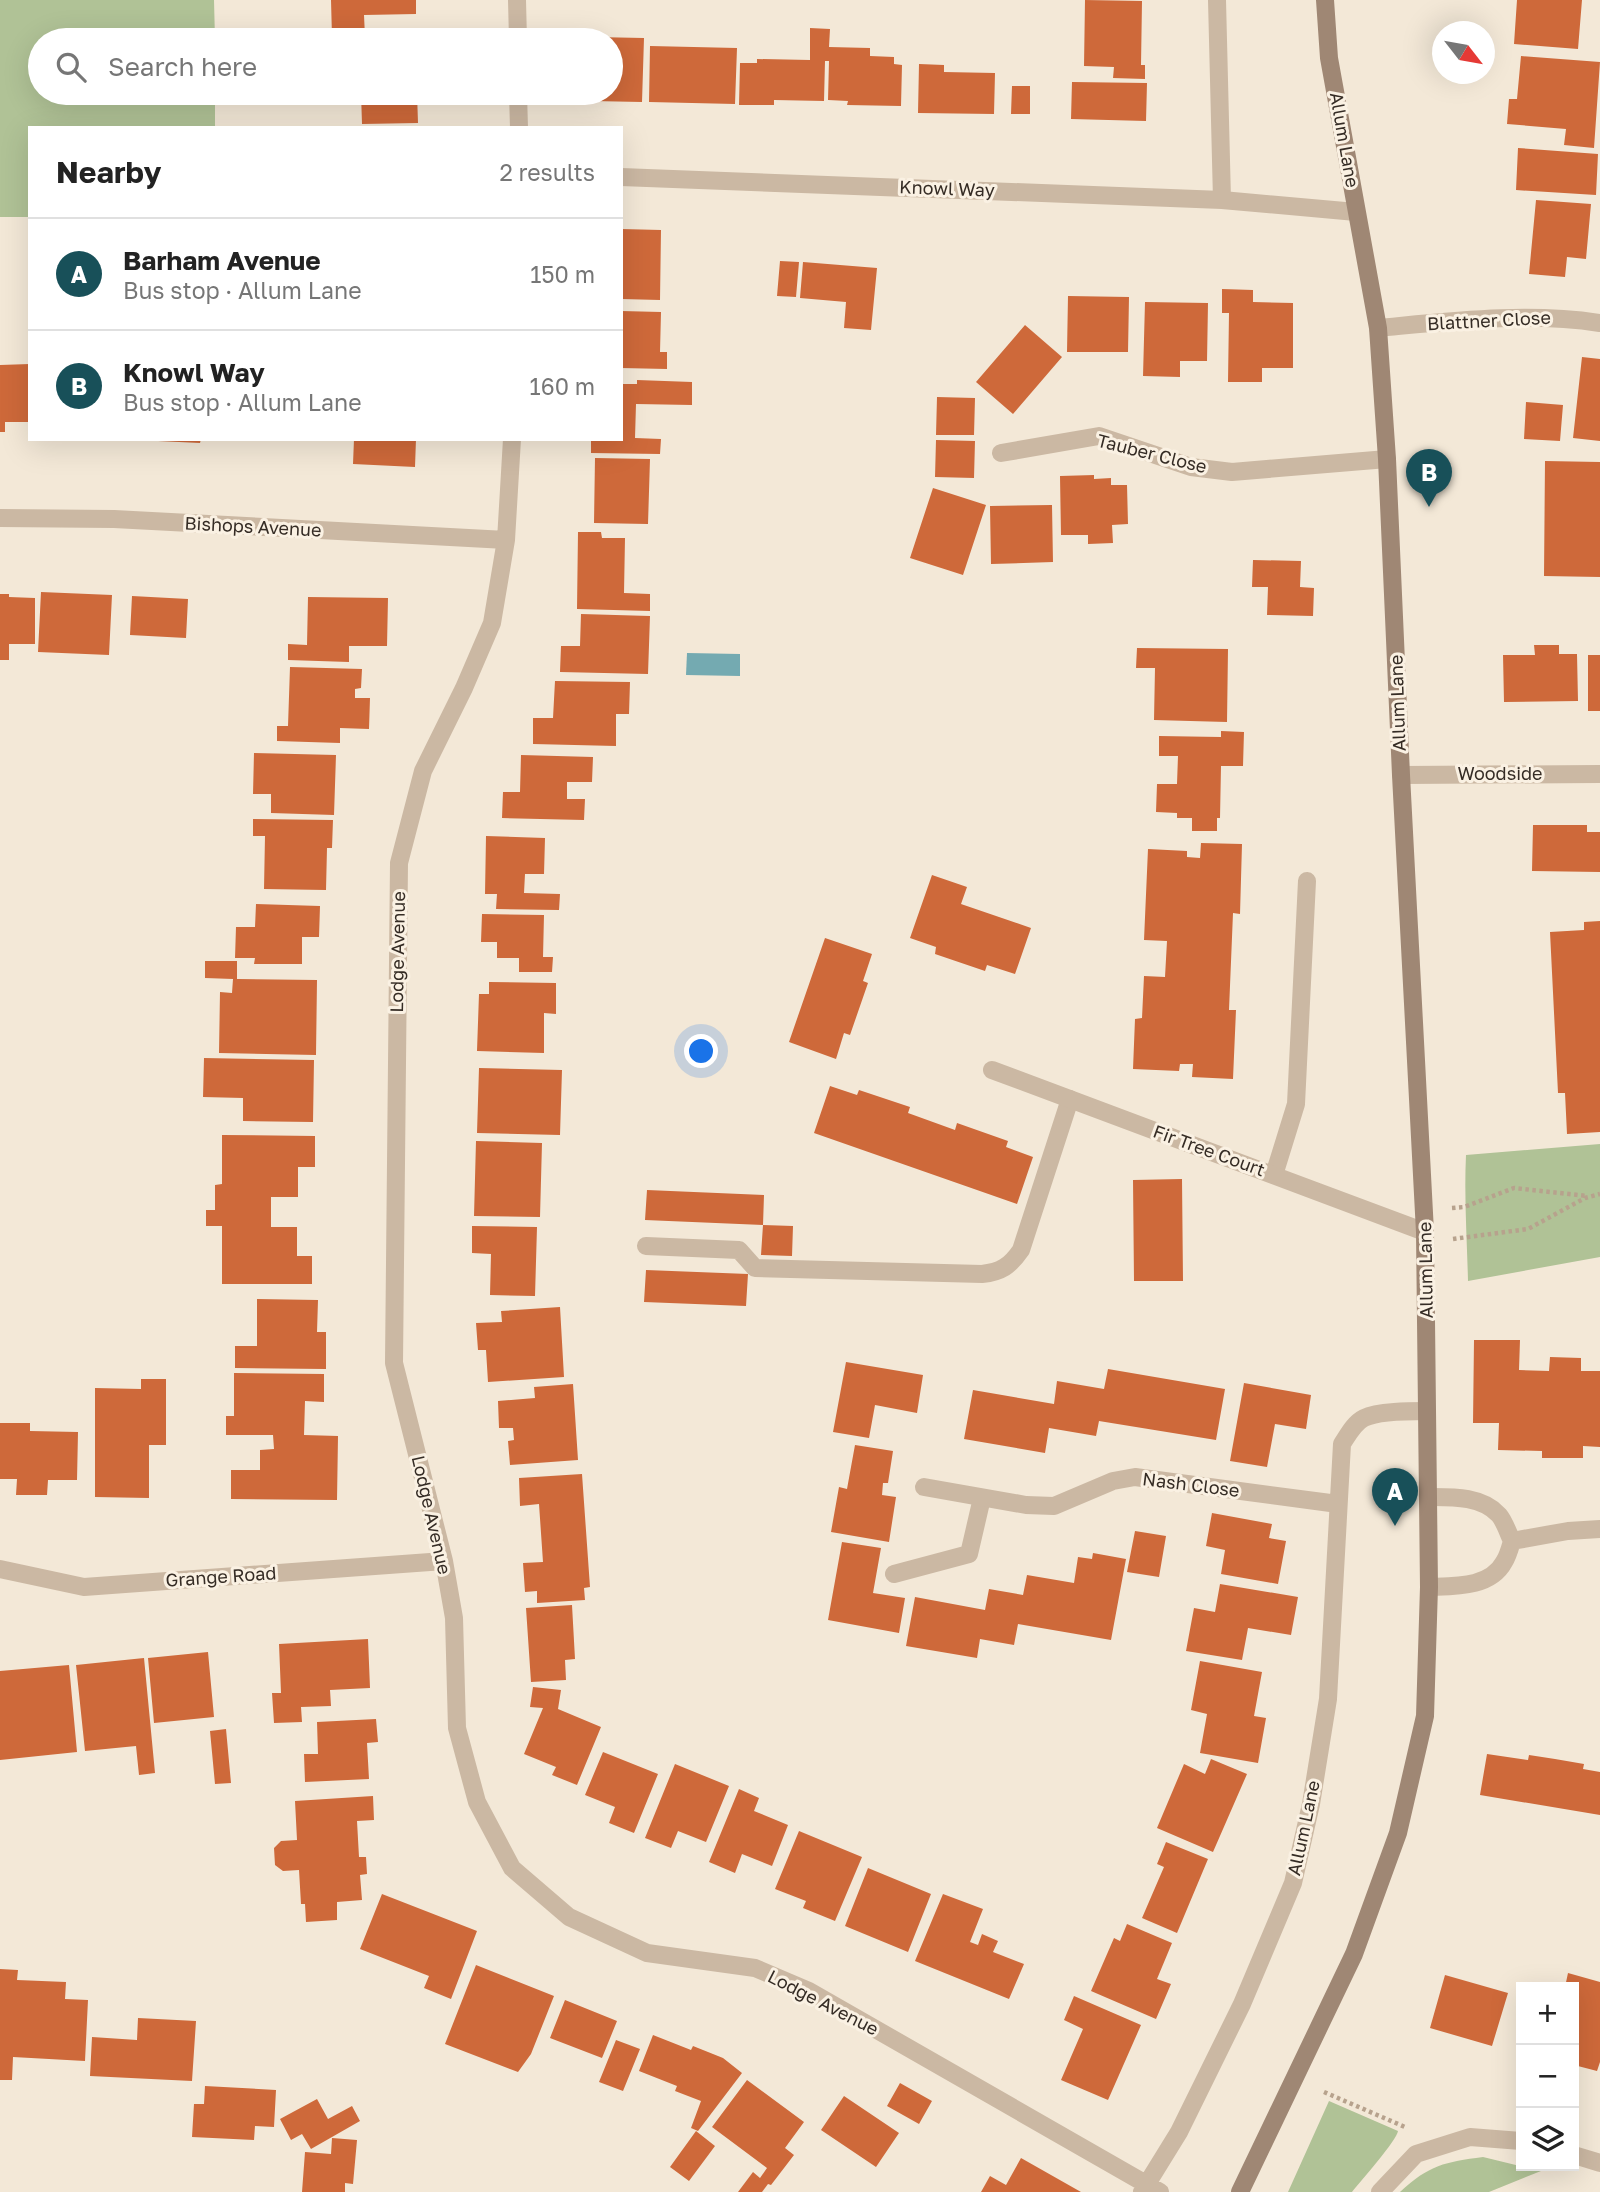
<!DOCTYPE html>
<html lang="en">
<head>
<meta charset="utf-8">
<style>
  :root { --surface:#fff; --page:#f2f2f2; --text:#222; --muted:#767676; --line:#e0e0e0; --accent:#185059 }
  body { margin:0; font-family:"Golos Text",sans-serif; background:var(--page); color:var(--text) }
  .controls { position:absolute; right:21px; bottom:21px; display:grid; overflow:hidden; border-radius:0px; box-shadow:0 7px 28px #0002 }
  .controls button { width:63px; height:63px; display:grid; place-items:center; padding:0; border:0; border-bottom:2px solid var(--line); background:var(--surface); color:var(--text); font:35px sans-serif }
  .compass { position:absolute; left:1432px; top:21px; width:63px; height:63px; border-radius:50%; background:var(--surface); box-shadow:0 7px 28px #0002; rotate:121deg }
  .you { position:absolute; left:702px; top:1052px; width:24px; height:24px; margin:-18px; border:5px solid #fff; border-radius:50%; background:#1a73e8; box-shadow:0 0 0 10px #1a73e833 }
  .badge { display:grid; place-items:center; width:46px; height:46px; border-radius:50%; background:var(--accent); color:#fff; font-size:23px; font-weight:700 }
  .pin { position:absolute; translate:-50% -58px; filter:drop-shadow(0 2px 4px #0008) }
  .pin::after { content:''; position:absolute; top:37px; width:24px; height:21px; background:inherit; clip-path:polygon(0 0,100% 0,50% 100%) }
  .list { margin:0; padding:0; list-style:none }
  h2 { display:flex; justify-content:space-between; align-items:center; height:91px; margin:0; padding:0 28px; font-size:30px }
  h2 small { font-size:23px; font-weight:400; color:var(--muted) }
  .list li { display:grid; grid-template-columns:46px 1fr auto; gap:21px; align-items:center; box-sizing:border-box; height:112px; padding:0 28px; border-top:2px solid var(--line) }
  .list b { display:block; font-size:26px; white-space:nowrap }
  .list p { margin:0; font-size:23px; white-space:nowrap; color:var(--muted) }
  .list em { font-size:23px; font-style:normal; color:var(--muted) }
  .icon { flex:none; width:38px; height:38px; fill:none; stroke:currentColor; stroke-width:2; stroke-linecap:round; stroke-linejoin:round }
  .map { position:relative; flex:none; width:1600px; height:2192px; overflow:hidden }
  .search { position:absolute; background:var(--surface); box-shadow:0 7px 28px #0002; left:28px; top:28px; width:595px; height:77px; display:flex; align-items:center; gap:18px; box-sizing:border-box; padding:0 24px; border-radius:38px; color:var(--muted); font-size:26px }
  .panel { position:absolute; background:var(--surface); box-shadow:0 7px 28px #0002; left:28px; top:126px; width:595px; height:315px; border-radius:0px }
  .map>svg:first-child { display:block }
</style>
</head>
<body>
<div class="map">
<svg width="1600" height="2192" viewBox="0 0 1600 2192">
  <rect width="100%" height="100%" fill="#f3e8d7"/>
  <path fill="#b0c296" d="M0,0H214L215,40H40V93H215V128H30V217H0Z
    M1600,1144V1257L1468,1281C1467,1239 1464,1197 1466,1155Z
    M1329,2101L1398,2131C1397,2140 1361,2181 1352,2192H1288Z
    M1483,2157L1541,2171L1489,2192H1400C1429,2165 1445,2162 1483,2157Z"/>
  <path fill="#74aab1" d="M687,653L740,654V676L686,675Z"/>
  <path fill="#ce693a" d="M331,0H416V14L364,15L365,37H332Z
    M1085,0L1142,1L1141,65H1145V79L1113,78L1114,67L1084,66Z
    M1517,0H1582L1578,49L1514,44Z
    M810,28L830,29L829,47L870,48V56L894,57V64L902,65L901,106L847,105L848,101L828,100L829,61H825L824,101L774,100V105H739L740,63H757V59L810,60Z
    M594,37L644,38L642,102L592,101V93H611V40H594Z
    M650,46L737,48L735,104L649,102Z
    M1521,56L1600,62L1594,148L1564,145L1566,129L1507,124L1509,99H1517Z
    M919,64L944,65V72L995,73L994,114L918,113Z
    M1072,82L1147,83L1146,121L1071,119Z
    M1012,86H1030V114H1011Z
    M361,93H417L418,123L362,124Z
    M1518,148L1598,154L1596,195L1516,190Z
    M1536,200L1591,204L1586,259L1567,257L1565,277L1529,274Z
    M621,229L661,230L660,300L621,299Z
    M780,261L799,262L796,297L777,296Z
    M803,262L877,268L871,330L844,328L846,302L800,298Z
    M1222,289L1253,290V302L1293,303V368H1262V382H1228L1229,313H1222Z
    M1068,296L1129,297L1128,352H1067Z
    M1145,302L1208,303L1207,361H1180V377L1143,376Z
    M621,311L661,312L660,352H667V369L621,368Z
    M1025,325L1062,357L1013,414L976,382Z
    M1582,357L1600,359V441L1573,438Z
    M30,364V422H5V432H0V365Z
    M637,380L692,382V405L636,404L635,438L661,439L660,454L591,453V439H621V384H637Z
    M937,397L975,398L974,435H936Z
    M1526,402L1563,405L1560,441L1524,439Z
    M158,439H201L200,443L158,441Z
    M354,439H416L415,467L353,464Z
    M936,440L975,441L974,478L935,477Z
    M595,458L650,459L648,524L594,523Z
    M1545,461L1600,462V577L1544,576Z
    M1094,475V479L1111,478V485H1127L1128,524L1112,525L1113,543L1088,544V535H1061L1060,476Z
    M933,488L986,505L963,575L910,558Z
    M1052,505L1053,562L991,564L990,506Z
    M578,532H601L602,538H625L624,593L650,594V611L577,609Z
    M1253,560L1301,561L1300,587L1314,588L1313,616L1267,615L1268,587H1252Z
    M41,592L112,595L109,655L38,652Z
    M0,594H9V597L35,598V644H9V660H0Z
    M132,596L188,599L186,638L130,635Z
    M308,597L388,598L387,646H349V662L288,660V644L307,645Z
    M581,614L650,616L648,674L560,672L561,646H580Z
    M1534,645H1559V654H1577L1578,701L1504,702L1503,655H1535Z
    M1137,648L1228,649L1227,722L1154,720L1155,668H1136Z
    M1588,655H1600V711H1588Z
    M290,667L362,669L361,688L355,689V698H370L369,729L340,728V743L277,741V726H288Z
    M555,681L630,682L629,714H616V746L533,744V718H553Z
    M1221,731L1244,732L1243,766H1221L1220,818H1217V831H1192V818H1177V813L1156,812L1157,784H1177L1178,756H1159V736L1221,737Z
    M254,753L336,755L334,815L271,813V794H253Z
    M521,755L593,757L592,782H567V799H585L584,820L502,818L503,792H520Z
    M253,819L333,820L332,848H327L326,890L264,889L265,836H253Z
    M1533,825H1587V832H1600V872L1532,871Z
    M486,836L545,838L544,874H525L524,893L560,894L559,910L496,909L497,894H485Z
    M1201,843L1242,844L1240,914L1233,913L1229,1010H1236L1233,1079L1192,1077L1193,1064H1180L1179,1071L1133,1069L1135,1019L1142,1018L1144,976L1165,977L1167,941L1144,940L1148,849L1187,851V857L1200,858Z
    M932,875L967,887L961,904L1031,928L1015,974L987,965L985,971L935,954L936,947L910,938Z
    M256,904L320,906L319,937H302V964H254L255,958H235L236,927H255Z
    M482,914L544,915L543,957H553L552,972H519V958H497V942H481Z
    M1600,921V1132L1567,1134L1565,1093H1558L1550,932L1584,930V922Z
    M825,938L872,954L863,981L868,983L850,1035L844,1033L836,1059L789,1042Z
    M205,961H237V979L317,980L316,1055L219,1053L220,992L232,993L233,979L205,978Z
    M489,982L556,983V1014L544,1013V1053L477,1051L479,994H489Z
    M204,1058L314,1060L313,1122L243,1121V1098L203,1097Z
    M479,1068L562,1070L560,1135L477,1133Z
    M830,1086L857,1095L859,1090L910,1107L908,1113L955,1130L957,1123L1008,1141L1006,1147L1033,1157L1017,1204L814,1133Z
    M222,1135L315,1136V1167H298V1197H271V1227H297V1256H312V1284H222V1226H206V1210H215V1185L222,1184Z
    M476,1141L542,1143L540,1217L474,1216Z
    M1182,1179L1183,1281H1134L1133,1180Z
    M647,1190L764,1195L763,1225L645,1220Z
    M763,1225L793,1226L792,1256L761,1255Z
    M472,1226L537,1227L535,1296L490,1295L491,1254L472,1253Z
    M646,1270L748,1274L746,1306L644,1302Z
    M257,1299L318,1300L317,1332H326V1369L235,1368V1346H257Z
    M560,1307L564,1377L488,1382L486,1350H478L476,1323L502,1322L501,1311Z
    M1474,1340H1520L1519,1370L1549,1371L1550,1357L1581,1358V1371H1600V1447L1583,1446V1458H1542V1451L1498,1450L1499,1423H1473Z
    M846,1362L923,1375L917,1413L875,1405L869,1438L833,1432Z
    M1108,1369L1225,1389L1216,1440L1099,1421L1096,1436L1049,1428L1045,1453L964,1439L973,1390L1054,1404L1057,1381L1104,1389Z
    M234,1373L324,1374V1402L305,1401L304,1435L338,1436L337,1500L231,1499V1470H260V1450L274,1449L273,1435H226V1416H234Z
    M141,1379H166V1445H149V1498L95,1497V1388L141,1389Z
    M1244,1383L1311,1395L1306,1429L1275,1424L1267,1467L1230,1461Z
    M573,1384L578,1460L510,1465L508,1441L514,1440L513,1428H499L498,1401L535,1398L534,1387Z
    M0,1423H30V1431L78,1432L77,1480H48L47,1495H16L17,1479H0Z
    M855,1445L893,1451L888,1483H883L882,1495L896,1497L889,1542L831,1532L839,1487L847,1489Z
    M582,1474L590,1587L584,1588L585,1600L537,1603V1591L525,1592L523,1563L543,1562L539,1504L520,1506L519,1478Z
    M1212,1513L1272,1524L1269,1538L1286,1541L1278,1584L1221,1574L1225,1550L1206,1546Z
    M1135,1531L1166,1536L1159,1577L1127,1572Z
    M842,1542L881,1548L873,1593L905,1598L899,1633L828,1620Z
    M1093,1553L1126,1559L1111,1640L1018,1624L1014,1645L980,1639L977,1658L906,1646L915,1597L985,1610L989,1589L1023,1595L1027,1575L1074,1583L1078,1557L1092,1559Z
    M1220,1584L1298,1597L1291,1635L1248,1628L1242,1660L1186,1651L1194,1608L1215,1612Z
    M572,1605L575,1659L565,1660L566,1680L531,1682L526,1608Z
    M368,1639L370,1688L330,1690L331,1706L301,1707L302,1722L274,1723L272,1693H281L279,1644Z
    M208,1652L214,1717L154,1723L148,1658Z
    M144,1658L155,1773L139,1775L136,1746L85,1751L76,1665Z
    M1200,1661L1262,1672L1254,1716L1266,1718L1258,1763L1200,1753L1207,1714L1191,1710Z
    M69,1665L77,1752L0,1760V1671Z
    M533,1687L561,1690L558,1709L601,1727L577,1785L552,1775L556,1767L524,1754L543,1708L530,1707Z
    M376,1719L378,1742L367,1743L369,1779L305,1782L304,1754H318L317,1722Z
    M226,1729L231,1783L215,1784L210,1731Z
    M603,1752L658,1774L634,1833L609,1823L615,1807L585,1795Z
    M1487,1754L1528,1760L1529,1755L1555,1759L1584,1764L1583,1769L1600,1772V1815L1480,1795Z
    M1211,1759L1247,1774L1213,1852L1157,1828L1184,1764L1205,1774Z
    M675,1764L729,1786L706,1842L678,1831L671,1848L645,1838Z
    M739,1789L759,1798L754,1811L788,1825L772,1866L742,1854L735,1873L709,1862Z
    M373,1796L374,1820L357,1821L359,1857H366L367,1874L360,1875L362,1900L337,1902V1920L306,1922L305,1904H301L299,1870L283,1871L275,1865L274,1848L281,1841L297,1840L295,1801Z
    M799,1831L862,1857L835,1921L803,1908L806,1901L775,1889Z
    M1166,1842L1208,1859L1177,1933L1142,1918L1164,1867L1157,1864Z
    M868,1868L931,1894L908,1952L845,1926Z
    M382,1894L477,1931L451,1999L424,1988L429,1976L360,1949Z
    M943,1894L983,1909L970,1942L978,1945L982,1934L998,1941L993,1952L1024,1964L1009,1999L915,1961Z
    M1127,1924L1172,1943L1157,1979L1171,1984L1156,2019L1091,1991L1114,1938L1120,1941Z
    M476,1965L554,1996L531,2054L518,2072L445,2044Z
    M0,1969L18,1970L17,1980L66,1982L65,1999L88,2000L85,2061L13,2057L12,2080H0Z
    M1568,1973L1600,1982V2062L1597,2071L1574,2065V1987H1565Z
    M1445,1975L1508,1993L1492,2046L1430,2028Z
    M1074,1996L1141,2025L1108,2100L1061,2080L1083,2029L1064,2020Z
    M565,2000L617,2021L602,2058L550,2038Z
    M138,2018L196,2021L192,2081L90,2076L92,2037L137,2040Z
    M653,2035L691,2050L693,2046L723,2058L742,2073L698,2131L691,2128L701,2101L675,2091L677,2086L639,2071Z
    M616,2040L640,2049L623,2091L599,2082Z
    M747,2080L804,2122L785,2148L794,2155L771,2185L768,2184L762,2192H738L753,2172L760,2178L767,2168L712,2127Z
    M900,2083L932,2101L919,2124L887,2106Z
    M205,2086L276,2090L274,2127L255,2126L254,2140L192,2137L194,2104H204Z
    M844,2096L899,2133L876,2167L821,2130Z
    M317,2099L328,2119L352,2106L360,2121L311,2149L302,2134L291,2140L280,2119Z
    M696,2131L715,2146L689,2181L670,2167Z
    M332,2138L357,2140L353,2184L345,2183V2192H302L305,2152L331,2154Z
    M1021,2158L1081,2192H981L990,2176L1006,2185Z"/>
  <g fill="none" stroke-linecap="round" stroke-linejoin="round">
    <path stroke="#b7a28d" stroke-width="4.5" stroke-dasharray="3.5 3.5" stroke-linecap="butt" d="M1452,1208L1464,1207L1514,1188L1587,1196
      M1453,1239L1528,1229L1585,1198L1600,1194
      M1324,2092L1405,2127"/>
    <path stroke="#cbb8a3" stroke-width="18" d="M1274,1175L1296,1104L1307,881
      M646,1246L739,1250L755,1268L982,1274C1001,1272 1010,1266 1021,1250L1070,1099
      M894,1574L969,1554L982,1498"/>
    <path stroke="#cbb8a3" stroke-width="18" d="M517,0L518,40
      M1217,0L1222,200
      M518,93L519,128
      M621,177L1222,200L1356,212
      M1378,328C1453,321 1526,312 1600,323
      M512,439L506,540L492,623L464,688L423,771L399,863L394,1363L444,1561L454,1618L457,1728L477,1802L512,1868L569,1917L647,1953L755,1968L809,1991L1160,2192
      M1001,453L1099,436L1191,467L1232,472L1387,459
      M0,518L114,519L506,540
      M1401,775L1600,774
      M992,1070L1425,1232
      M924,1487L1026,1505L1054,1506L1113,1481L1135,1477L1338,1504
      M1512,1541L1568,1531L1600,1529
      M0,1569L84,1587L444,1561
      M1429,1587C1454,1586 1490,1588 1504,1562C1508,1556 1510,1548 1512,1541C1508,1533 1505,1522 1499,1515C1482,1496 1452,1497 1429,1497
      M1574,2155L1600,2163
      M1142,2192L1179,2132L1242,2004L1293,1883L1311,1804L1328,1699L1342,1444C1348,1435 1354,1423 1364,1418C1378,1411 1410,1411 1426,1411
      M1380,2192L1416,2154L1470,2137L1521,2141"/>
    <path stroke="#9f8774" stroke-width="18" d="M1240,2192L1354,1954L1398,1833L1425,1716L1429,1587L1425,1232L1401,775L1387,459L1378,328L1329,58L1325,0"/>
  </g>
  <g text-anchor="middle" stroke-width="6" stroke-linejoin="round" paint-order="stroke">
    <g font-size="18" fill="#352c25" stroke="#faf1e3">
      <text transform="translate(1344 140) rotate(80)" y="6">Allum Lane</text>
      <text transform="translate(947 189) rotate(2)" y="6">Knowl Way</text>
      <text transform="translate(1489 321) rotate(-3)" y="6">Blattner Close</text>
      <text transform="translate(1152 454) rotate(14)" y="6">Tauber Close</text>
      <text transform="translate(253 527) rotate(3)" y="6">Bishops Avenue</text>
      <text transform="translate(1398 703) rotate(-92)" y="6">Allum Lane</text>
      <text x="1500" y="780">Woodside</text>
      <text transform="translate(398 952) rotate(-89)" y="6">Lodge Avenue</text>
      <text transform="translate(1209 1151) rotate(20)" y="6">Fir Tree Court</text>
      <text transform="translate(1426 1270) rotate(-91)" y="6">Allum Lane</text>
      <text transform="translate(1191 1485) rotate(7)" y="6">Nash Close</text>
      <text transform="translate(431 1515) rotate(77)" y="6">Lodge Avenue</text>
      <text transform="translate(221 1577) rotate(-4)" y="6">Grange Road</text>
      <text transform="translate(1304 1828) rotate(-78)" y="6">Allum Lane</text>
      <text transform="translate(823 2003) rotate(27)" y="6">Lodge Avenue</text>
    </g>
  </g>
</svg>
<div class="controls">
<button>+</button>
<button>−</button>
<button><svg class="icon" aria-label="layers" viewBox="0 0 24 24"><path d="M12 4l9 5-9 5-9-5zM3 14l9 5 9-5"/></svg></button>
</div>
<svg class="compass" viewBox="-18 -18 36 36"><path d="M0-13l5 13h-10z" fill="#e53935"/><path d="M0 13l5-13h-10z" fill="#767676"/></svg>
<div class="you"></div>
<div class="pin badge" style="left:1395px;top:1526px">A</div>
<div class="pin badge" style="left:1429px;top:507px">B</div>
<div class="search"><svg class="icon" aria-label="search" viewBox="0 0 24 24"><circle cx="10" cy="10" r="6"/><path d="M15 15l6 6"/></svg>Search here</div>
<section class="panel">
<h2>Nearby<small>2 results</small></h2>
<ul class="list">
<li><span class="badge">A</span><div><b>Barham Avenue</b><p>Bus stop · Allum Lane</p></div><em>150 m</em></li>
<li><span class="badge">B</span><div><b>Knowl Way</b><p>Bus stop · Allum Lane</p></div><em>160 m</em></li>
</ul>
</section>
</div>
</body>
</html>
